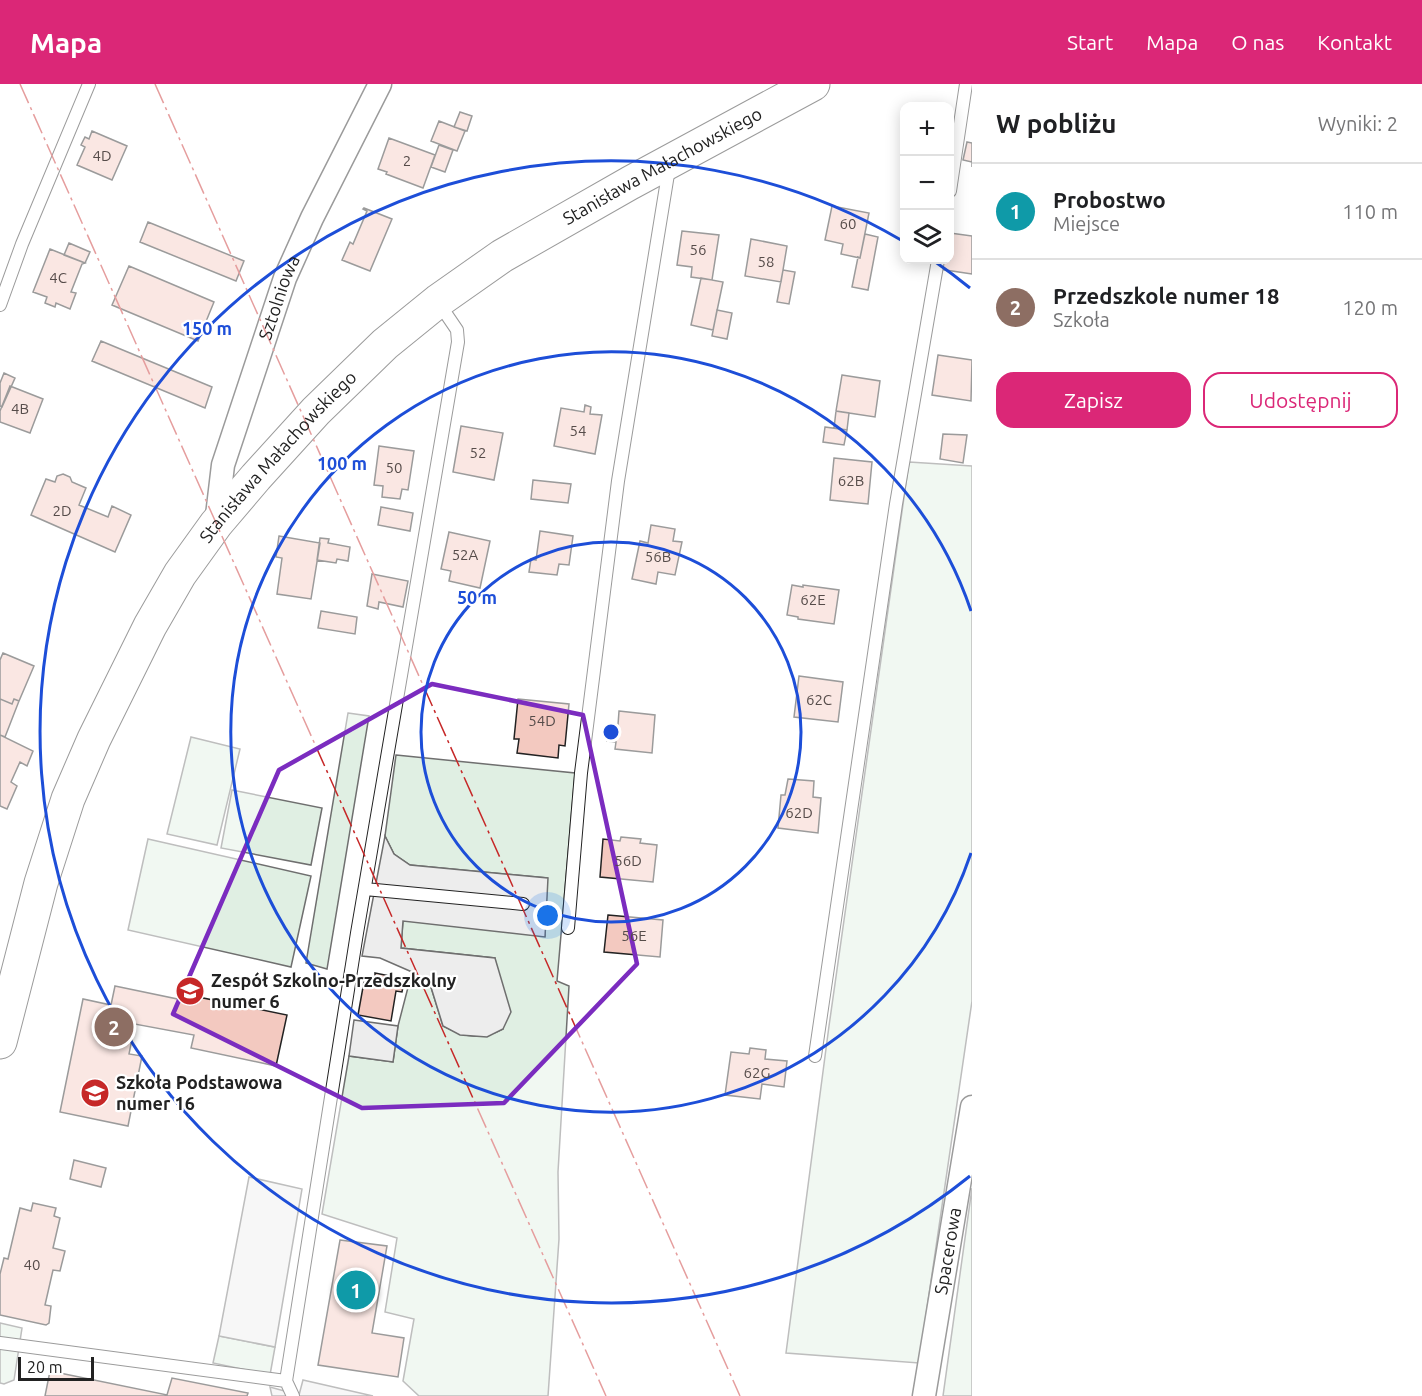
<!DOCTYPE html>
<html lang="pl">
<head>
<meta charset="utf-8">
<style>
  :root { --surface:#fff; --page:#f2f2f2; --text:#202124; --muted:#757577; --line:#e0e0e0; --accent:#db2777 }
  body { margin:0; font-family:Ubuntu,sans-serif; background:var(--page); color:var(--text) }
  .controls { position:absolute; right:18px; top:18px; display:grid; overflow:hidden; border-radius:12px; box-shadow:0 3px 15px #0003 }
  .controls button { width:54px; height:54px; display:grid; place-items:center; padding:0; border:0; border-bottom:2px solid var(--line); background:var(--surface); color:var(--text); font:30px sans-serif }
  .scale { position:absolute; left:18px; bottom:15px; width:76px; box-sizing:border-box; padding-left:6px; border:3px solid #222; border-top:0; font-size:16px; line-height:21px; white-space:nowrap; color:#222; -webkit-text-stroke:4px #fff; paint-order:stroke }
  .you { position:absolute; left:548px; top:832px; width:21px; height:21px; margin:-15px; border:4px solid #fff; border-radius:50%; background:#1a73e8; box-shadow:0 0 0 9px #1a73e833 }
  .badge { display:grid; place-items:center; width:39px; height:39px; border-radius:50%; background:var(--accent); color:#fff; font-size:20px; font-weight:700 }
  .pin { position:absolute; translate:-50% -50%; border:3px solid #fff; box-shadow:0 2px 6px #0006 }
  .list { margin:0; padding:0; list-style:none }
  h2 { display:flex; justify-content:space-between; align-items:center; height:78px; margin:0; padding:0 24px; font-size:26px }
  h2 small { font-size:20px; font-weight:400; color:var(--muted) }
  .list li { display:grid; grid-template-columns:39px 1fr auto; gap:18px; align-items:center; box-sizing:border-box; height:96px; padding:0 24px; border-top:2px solid var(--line) }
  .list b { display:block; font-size:22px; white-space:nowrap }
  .list p { margin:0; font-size:20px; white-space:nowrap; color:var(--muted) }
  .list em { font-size:20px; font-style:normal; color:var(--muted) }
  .actions { display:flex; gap:12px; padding:18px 24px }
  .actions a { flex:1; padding:14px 0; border:2px solid var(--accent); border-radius:18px; text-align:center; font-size:21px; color:var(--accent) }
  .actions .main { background:var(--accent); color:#fff }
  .icon { flex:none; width:33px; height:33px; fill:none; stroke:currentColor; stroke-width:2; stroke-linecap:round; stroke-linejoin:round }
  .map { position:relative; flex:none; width:972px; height:1312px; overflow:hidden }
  header { display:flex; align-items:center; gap:36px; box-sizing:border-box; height:84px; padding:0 30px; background:var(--accent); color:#fff }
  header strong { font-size:28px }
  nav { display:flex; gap:33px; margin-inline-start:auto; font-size:21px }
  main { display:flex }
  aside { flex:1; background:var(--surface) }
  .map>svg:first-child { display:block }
</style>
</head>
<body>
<header>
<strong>Mapa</strong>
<nav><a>Start</a><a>Mapa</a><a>O nas</a><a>Kontakt</a></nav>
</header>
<main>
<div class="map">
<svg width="972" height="1312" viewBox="0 0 972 1312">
  <rect width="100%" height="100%" fill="#fff"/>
  <path fill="#e0efe3" stroke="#6f6f6f" stroke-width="1.5" d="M909,378L972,382V917L919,1279L786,1269L829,942Z
    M348,629L369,632L327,885L306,879Z
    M191,653L240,665L217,761L167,750Z
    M396,671L575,689L557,897L569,902L558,1088L559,1155L548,1312H419L403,1297L414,1235L385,1228L397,1154L322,1130L349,972L393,978L398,942L412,888L430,900L443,942C465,953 480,957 503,945L495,874L401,864L403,836L545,852L547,794L410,781L394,770L385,752Z
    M232,706L322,724L311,781L221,764Z
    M148,755L311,792L291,883L128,846Z
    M972,1104V1312H943Z
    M0,1239L22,1244L14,1296L4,1300L0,1299Z
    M219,1252L275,1263L270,1291L213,1279Z"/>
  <path fill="#ededed" stroke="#6f6f6f" stroke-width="1.5" d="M385,752L394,770L410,781L548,794L545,853L403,837L401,864L495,874L511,928L503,945L487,953L460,951L443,942L430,900L412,888L380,874L362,872Z
    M354,936L398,942L393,978L349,972Z
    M249,1093L302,1105L275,1263L219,1252Z
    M303,1296L373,1312H272L270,1303L299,1311Z"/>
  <path fill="#f3c9c0" stroke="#222" stroke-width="1.5" d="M460,28L472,32L467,47L454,43Z
    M439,37L465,47L457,67L431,57Z
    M92,47L127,62L112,96L77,81L85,63L81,61L85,53L89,55Z
    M389,54L435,71L423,104L386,90L387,88L378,85Z
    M967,58L972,59V83V78L963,76Z
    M439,61L453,66L445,88L431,83Z
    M832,122L869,129L860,174L841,170L843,160L825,156Z
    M364,124L392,135L370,187L342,176L350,158L353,160L367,127L363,125Z
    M148,138L244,177L236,197L140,158Z
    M682,147L719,151L712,196L691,193L692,183L677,181Z
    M950,149L972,152V190L939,185L940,176H950Z
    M865,150L878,153L868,206L852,203L858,173L860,174Z
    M751,155L787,162L781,198L745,192Z
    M69,159L90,168L85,179L64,171Z
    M50,165L85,179L82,180L71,208L76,209L70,225L56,219L55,223L45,219L47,213L33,208Z
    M129,182L214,218L198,257L112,221Z
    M783,186L795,188L789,220L777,218Z
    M701,194L723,198L713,246L691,241Z
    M717,226L732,229L727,255L712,252Z
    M101,257L212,303L205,324L92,277Z
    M938,271L972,276L971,317L932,311Z
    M4,289L15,294L2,323L0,322V299Z
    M842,291L880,297L875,333L836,327Z
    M10,302L43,315L30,349L0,338V327Z
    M585,321L591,323L590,330L602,331L595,370L554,362L561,324L584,328Z
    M836,327L849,329L847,346L834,344Z
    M461,342L503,349L494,396L453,388Z
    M825,343L847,346L844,361L823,358Z
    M943,350L967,351L963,379L940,375Z
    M379,362L414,367L408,406L402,405L400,415L382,413L383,402L374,401Z
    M834,374L872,378L868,420L830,416Z
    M63,390L70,393L72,398L86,404L79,421L108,433L112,422L131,431L115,468L31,431L46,395L55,398L57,392Z
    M533,396L571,400L568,419L531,415Z
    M381,423L413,429L410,447L378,441Z
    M651,441L675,445L673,457L682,458L675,491L658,488L656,500L632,495L640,457L648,459Z
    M540,447L573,452L569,481L559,480L557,491L529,488L531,475L536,476Z
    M449,448L490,457L480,504L449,497L451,487L441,485Z
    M279,452L320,459L311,515L277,510L282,474L276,473Z
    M320,454L329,455L328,459L350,463L348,477L337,475L336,479L317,476Z
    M372,490L408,497L403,523L379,518L378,525L367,522Z
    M792,501L803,503V501L839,506L834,540L798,535V533L787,531Z
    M321,527L357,533L355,550L318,544Z
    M3,569L34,582L19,617L14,615L12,620L0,615V576Z
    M799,592L843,598L838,638L794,633Z
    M0,615L12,620L14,615L19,617L5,653L0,651Z
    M518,615L569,620L565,662L559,661L558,674L517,669L519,655H514Z
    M619,627L655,631L652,669L615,665L616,658L607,657L609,640L618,641Z
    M0,651L33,667L27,682L20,678L11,698L17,702L7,725L0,722Z
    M788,695L814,697L813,713L821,714L818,749L778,744L781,711H785Z
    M621,753L641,755L640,759L657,761L653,798L600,793L603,755L620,757Z
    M608,831L663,836L660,873L604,868Z
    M375,889L395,893L394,897L404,898L402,908L396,907L391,937L358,931L365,892L375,893Z
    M115,902L197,919L198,913L287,931L276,982L191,964L194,951L135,940L129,970L142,972L128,1042L60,1028L83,915L111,921Z
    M750,964L766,966L765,975L787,977L784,1003L762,1000L760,1015L725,1011L731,968L749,970Z
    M74,1076L106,1084L101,1103L70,1095Z
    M33,1119L56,1124L54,1132L60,1134L53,1164L65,1167L60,1187L53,1186L45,1221L51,1222L49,1239L46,1241L0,1231V1190L4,1174L8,1175L20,1124L31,1127Z
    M340,1156L387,1162L372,1249L404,1254L398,1293L318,1281Z
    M50,1287L167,1311L172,1294L248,1309L247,1312H45Z"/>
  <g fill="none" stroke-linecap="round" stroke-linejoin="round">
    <g stroke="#222" stroke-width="14">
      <path id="lane" d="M950,107L966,0
        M0,221L22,160L89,0
        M365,805L523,820
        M568,844L581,689L618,397L669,84
        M815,972L896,420L938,176
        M0,1259L286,1297
        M293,1312L286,1297L357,849L458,258L457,246L438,218"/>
    </g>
    <g stroke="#222" stroke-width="25">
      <g id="street">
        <path id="s1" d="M216,440L223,381L285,194L312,134L380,0"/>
        <path id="s2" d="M924,1312L972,1023"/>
      </g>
    </g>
    <g stroke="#222" stroke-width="35">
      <g id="secondary">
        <path id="s3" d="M0,958L41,799L68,715L94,655L150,542L180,490L216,440L256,393L316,327L385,260L438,217L502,172L630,99L813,0"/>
      </g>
    </g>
    <use href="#lane" stroke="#fff" stroke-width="12"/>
    <use href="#street" stroke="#fff" stroke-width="22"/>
    <use href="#secondary" stroke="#fff" stroke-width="33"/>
    <path stroke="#c62828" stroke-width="1.5" stroke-dasharray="21 4.5 3 4.5" stroke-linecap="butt" d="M20,0L606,1312
      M155,0L740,1312"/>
  </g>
  <path d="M0 0H972V1312H0ZM432,600L583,631L637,880L504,1019L362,1024L173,930L279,686Z" fill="#fff" fill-opacity=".55" fill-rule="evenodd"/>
  <path fill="none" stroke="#7b2cbf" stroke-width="4.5" stroke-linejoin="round" d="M432,600L583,631L637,880L504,1019L362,1024L173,930L279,686Z"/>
  <g fill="none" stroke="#1d4ed8" stroke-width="3">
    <circle cx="611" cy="648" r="190"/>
    <path d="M971 769A380 380 0 1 1 971 527"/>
    <path d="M970 1092A571 571 0 1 1 901 156M934 177A571 571 0 0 1 970 204"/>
  </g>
  <defs>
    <g id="school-disc" transform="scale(1.5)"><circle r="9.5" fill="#c62828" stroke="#fff"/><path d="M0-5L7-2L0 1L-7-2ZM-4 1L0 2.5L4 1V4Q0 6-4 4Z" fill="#fff"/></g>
  </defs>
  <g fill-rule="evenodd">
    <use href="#school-disc" x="190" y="907"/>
    <use href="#school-disc" x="95" y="1009"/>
  </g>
  <g text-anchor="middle" stroke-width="4.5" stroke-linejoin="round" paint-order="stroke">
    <g font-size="15" fill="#564c4a">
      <text x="102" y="77">4D</text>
      <text x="407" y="82">2</text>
      <text x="848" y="145">60</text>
      <text x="698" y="171">56</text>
      <text x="766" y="183">58</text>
      <text x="58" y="199">4C</text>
      <text x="20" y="330">4B</text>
      <text x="578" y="352">54</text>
      <text x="478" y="374">52</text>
      <text x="394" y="389">50</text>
      <text x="851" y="402">62B</text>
      <text x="62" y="432">2D</text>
      <text x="465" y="476">52A</text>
      <text x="658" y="478">56B</text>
      <text x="813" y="521">62E</text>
      <text x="819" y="621">62C</text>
      <text x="542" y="642">54D</text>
      <text x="799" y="734">62D</text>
      <text x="628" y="782">56D</text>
      <text x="634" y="857">56E</text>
      <text x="757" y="994">62G</text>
      <text x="32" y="1186">40</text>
    </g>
    <g font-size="18" fill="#222" stroke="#fff">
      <text dy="6" stroke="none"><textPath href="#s3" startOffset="1143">Stanisława Małachowskiego</textPath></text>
      <text dy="6" stroke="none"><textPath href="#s1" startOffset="236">Sztolniowa</textPath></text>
      <text dy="6" stroke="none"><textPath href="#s3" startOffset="657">Stanisława Małachowskiego</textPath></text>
      <text dy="6" stroke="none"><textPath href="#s2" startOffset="147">Spacerowa</textPath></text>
    </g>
    <g font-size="18" font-weight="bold" fill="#222" stroke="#fff" text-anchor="start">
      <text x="211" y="903">Zespół Szkolno-Przedszkolny<tspan x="211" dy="21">numer 6</tspan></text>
      <text x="116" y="1005">Szkoła Podstawowa<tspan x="116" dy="21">numer 16</tspan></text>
    </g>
  </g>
  <circle cx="611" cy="648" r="9" fill="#1d4ed8" stroke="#fff" stroke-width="3"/>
  <g font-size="18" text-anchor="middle" font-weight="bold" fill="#1d4ed8" stroke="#fff" stroke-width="4.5" stroke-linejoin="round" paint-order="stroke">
    <text x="207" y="251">150 m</text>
    <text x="342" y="386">100 m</text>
    <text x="477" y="520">50 m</text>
  </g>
</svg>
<div class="controls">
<button>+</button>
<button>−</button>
<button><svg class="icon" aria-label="layers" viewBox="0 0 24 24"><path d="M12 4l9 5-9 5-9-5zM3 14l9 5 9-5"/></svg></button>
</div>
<div class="scale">20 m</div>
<div class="you"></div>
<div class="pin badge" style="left:356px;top:1206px;background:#0f9aa8">1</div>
<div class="pin badge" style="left:114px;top:943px;background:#8d6e63">2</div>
</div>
<aside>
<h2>W pobliżu<small>Wyniki: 2</small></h2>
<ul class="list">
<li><span class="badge" style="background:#0f9aa8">1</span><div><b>Probostwo</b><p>Miejsce</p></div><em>110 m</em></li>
<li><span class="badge" style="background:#8d6e63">2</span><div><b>Przedszkole numer 18</b><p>Szkoła</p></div><em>120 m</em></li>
</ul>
<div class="actions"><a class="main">Zapisz</a><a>Udostępnij</a></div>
</aside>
</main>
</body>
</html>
